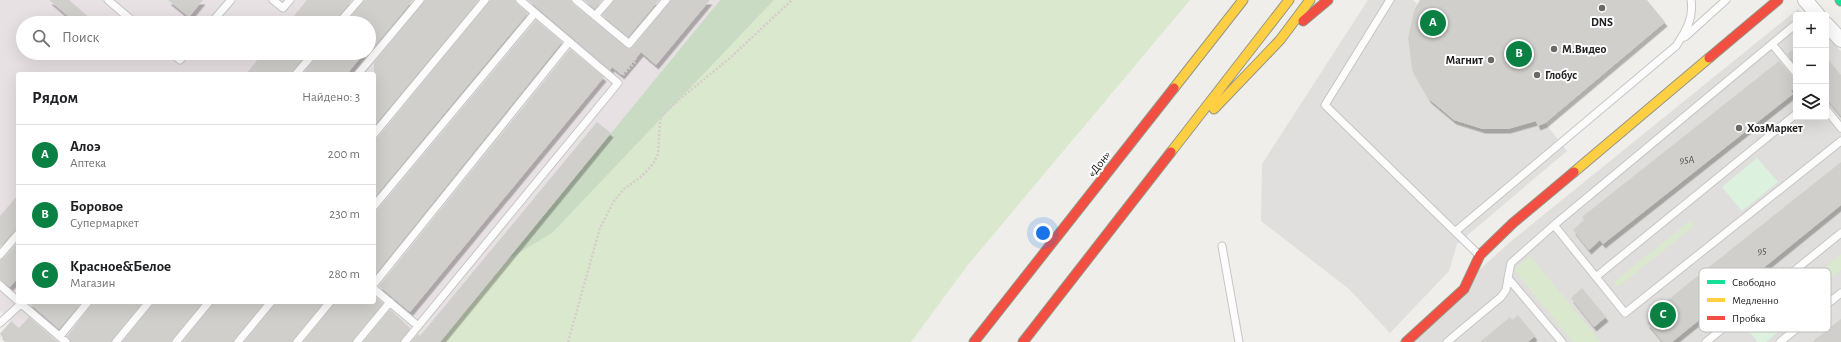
<!DOCTYPE html>
<html lang="ru">
<head>
<meta charset="utf-8">
<style>
  :root { --surface:#fff; --page:#f6f6f6; --text:#202124; --muted:#757577; --line:#e0e0e0; --accent:#0b8043 }
  body { margin:0; font-family:"Alegreya Sans",sans-serif; background:var(--page); color:var(--text) }
  .controls { position:absolute; right:12px; top:12px; display:grid; overflow:hidden; border-radius:4px; box-shadow:0 4px 16px #0002 }
  .controls button { width:36px; height:36px; display:grid; place-items:center; padding:0; border:0; border-bottom:1px solid var(--line); background:var(--surface); color:var(--text); font:20px sans-serif }
  .you { position:absolute; left:1043px; top:233px; width:14px; height:14px; margin:-10px; border:3px solid #fff; border-radius:50%; background:#1a73e8; box-shadow:0 0 0 6px #1a73e833 }
  .badge { display:grid; place-items:center; width:26px; height:26px; border-radius:50%; background:var(--accent); color:#fff; font-size:13px; font-weight:700 }
  .pin { position:absolute; translate:-50% -50%; border:2px solid #fff; box-shadow:0 1px 4px #0006 }
  .list { margin:0; padding:0; list-style:none }
  h2 { display:flex; justify-content:space-between; align-items:center; height:52px; margin:0; padding:0 16px; font-size:17px }
  h2 small { font-size:13px; font-weight:400; color:var(--muted) }
  .list li { display:grid; grid-template-columns:26px 1fr auto; gap:12px; align-items:center; box-sizing:border-box; height:60px; padding:0 16px; border-top:1px solid var(--line) }
  .list b { display:block; font-size:15px; white-space:nowrap }
  .list p { margin:0; font-size:13px; white-space:nowrap; color:var(--muted) }
  .list em { font-size:13px; font-style:normal; color:var(--muted) }
  .icon { flex:none; width:22px; height:22px; fill:none; stroke:currentColor; stroke-width:2; stroke-linecap:round; stroke-linejoin:round }
  .map { position:relative; flex:none; width:1841px; height:342px; overflow:hidden }
  .search { position:absolute; background:var(--surface); box-shadow:0 4px 16px #0002; left:16px; top:16px; width:360px; height:44px; display:flex; align-items:center; gap:10px; box-sizing:border-box; padding:0 14px; border-radius:22px; color:var(--muted); font-size:15px }
  .panel { position:absolute; background:var(--surface); box-shadow:0 4px 16px #0002; left:16px; top:72px; width:360px; height:232px; border-radius:4px }
  .map>svg:first-child { display:block }
</style>
</head>
<body>
<div class="map">
<svg width="1841" height="342" viewBox="0 0 1841 342">
  <defs>
    <filter id="shadow"><feDropShadow dx="2.5" dy="4.5" stdDeviation="0" flood-color="#0004"/></filter>
  </defs>
  <rect width="100%" height="100%" fill="#f0eeeb"/>
  <path fill="#dfdedc" d="M1798,9L1804,15H1796V117H1826V36L1841,51V342H1399L1509,243Z"/>
  <path fill="#e8e1e4" fill-rule="evenodd" d="M0,0H720L440,342H8L0,336L11,321L0,311ZM23,23H369V53H23ZM18,74H374V302H18Z"/>
  <path fill="#dae8ce" d="M774,0H1190L967,266L911,342H440L507,260L552,232Z
    M1690,221L1694,226L1618,287L1614,282Z
    M1841,254V270L1825,283L1817,274Z
    M1530,256L1601,342H1573L1514,270Z"/>
  <path fill="#cadbc4" d="M720,0H774L552,233L507,260Z"/>
  <path fill="#ddf1df" d="M1757,158L1778,182L1742,211L1722,187Z
    M1794,281L1812,303L1766,342H1758L1743,324Z"/>
  <path fill="#e0dfde" d="M1368,0H1413L1417,4L1414,10L1408,38L1412,70L1429,99L1454,119L1483,129H1508L1536,121L1538,126L1545,123L1567,151L1457,244L1449,271L1390,333L1349,289L1261,221L1262,164Z"/>
  <path fill="#d1cfcc" filter="url(#shadow)" d="M49,0H69L96,23H76Z
    M168,0H203L189,17Z
    M307,0H352L334,23H288Z
    M364,0H413L374,47V41L369,47V23H346Z
    M425,0H479L374,126V63Z
    M490,0H515L517,4L528,13L374,198V139L378,137Z
    M528,0H571L573,4L629,49L633,47L671,0H710L656,65L641,52L622,75L612,67L610,70Z
    M584,0H602L595,9Z
    M614,0H659L628,37L602,15Z
    M1420,0H1647L1665,22L1545,123L1538,126L1536,121L1508,129H1483L1454,120L1429,99L1412,70L1408,38L1414,10Z
    M536,20L562,42L374,276V211L378,209Z
    M1796,47V65L1787,54Z
    M570,49L604,77L410,312L379,286Z
    M263,53H307L291,74H246Z
    M319,53H364L347,74H303Z
    M1826,57L1841,75V116L1826,98Z
    M1779,61L1792,76L1796,78V87L1791,91L1793,94L1603,244L1600,240L1589,250L1573,230L1584,220L1582,217Z
    M597,122L611,133L440,342H411L418,334L420,336Z
    M1841,162V205L1672,342H1663L1647,323L1653,318L1650,314Z
    M18,195V229L14,231L0,247V216Z
    M18,242V278L10,287L0,280V260L4,258Z
    M1582,288L1606,317L1594,327L1571,298Z
    M374,296L383,303L352,342H303L335,302H374Z
    M28,302H82L59,329Z
    M93,302H143L111,342H71L67,336Z
    M154,302H203L171,342H122Z
    M214,302H265L233,342H182Z
    M276,302H324L292,342H244Z
    M390,309L410,328L400,342H363Z
    M1518,315L1535,336L1528,342H1480L1510,317L1513,320Z
    M29,317L58,342H4L5,340L0,334L11,321L19,328Z
    M1841,319V342H1812Z"/>
  <g fill="none" stroke-linecap="round" stroke-linejoin="round">
    <g stroke="#c6c5c3" stroke-width="9">
      <path id="lane" d="M108,0L135,23
        M273,0L283,8L290,0
        M576,0L629,44L666,0
        M1390,0L1325,105L1478,254
        M595,16L609,0
        M211,23L231,0
        M339,23L359,0
        M1685,37L1726,0
        M1772,44L1796,73
        M171,53L180,60L186,53
        M296,74L314,53
        M358,74L420,0
        M1826,109L1841,128
        M374,134L485,0
        M374,206L535,13
        M1554,225L1625,313L1841,141
        M1456,231L1676,46C1686,31 1694,18 1691,0
        M1222,246L1239,342
        M0,255L18,234
        M1597,276L1796,114
        M374,284L569,42
        M0,285L18,301
        M374,289L418,326
        M19,302L66,342
        M0,323L23,302
        M60,336L88,302
        M116,342L149,302
        M176,342L209,302
        M238,342L271,302
        M297,342L330,302
        M357,342L390,302
        M405,342L618,83L520,0
        M1447,342L1501,297L1506,290L1508,278
        M1562,342L1508,278L1511,263L1554,225L1796,24
        M1706,342L1841,233
        M1780,342L1841,293"/>
    </g>
    <g stroke="#c6c5c3" stroke-width="16">
      <path id="street" d="M1805,0L1818,15
        M1826,24L1841,40"/>
    </g>
    <g stroke="#949785" stroke-width="11">
      <path id="fast" d="M1840,0L1841,1"/>
    </g>
    <g stroke="#949785" stroke-width="11">
      <path id="slow" d="M1174,88L1243,0
        M1214,109L1280,40L1310,0
        M1171,152L1289,0
        M1574,172L1709,58"/>
    </g>
    <g stroke="#949785" stroke-width="11">
      <path id="jam" d="M1303,21L1328,0
        M1709,58L1778,0
        M974,342L1174,88
        M1023,342L1171,152
        M1406,342L1464,289L1480,255L1513,223L1574,172"/>
    </g>
    <path stroke="#d6cdcb" stroke-width="2.5" stroke-dasharray="2 2" stroke-linecap="butt" d="M623,75L636,61L633,53
      M568,342L600,228L614,201L624,189L642,176L653,164L658,154L660,121L662,115L680,99L730,58L792,0"/>
    <use href="#lane" stroke="#fdfcfc" stroke-width="7"/>
    <use href="#street" stroke="#fdfcfc" stroke-width="14"/>
    <use href="#fast" stroke="#16e098" stroke-width="9"/>
    <use href="#slow" stroke="#ffcf43" stroke-width="9"/>
    <use href="#jam" stroke="#f24e42" stroke-width="9"/>
  </g>
  <g fill="#6a6968" stroke="#fff" stroke-width="1.5">
    <circle cx="1602" cy="8" r="4"/>
    <circle cx="1554" cy="49" r="4"/>
    <circle cx="1491" cy="60" r="4"/>
    <circle cx="1537" cy="75" r="4"/>
    <circle cx="1739" cy="128" r="4"/>
  </g>
  <g text-anchor="middle" stroke-width="4" stroke-linejoin="round" paint-order="stroke">
    <g font-size="10" fill="#4e4d4c">
      <text x="1687" y="163">95А</text>
      <text x="1762" y="254">95</text>
    </g>
    <g font-size="12" font-weight="bold" fill="#222" stroke="#fff" text-anchor="start">
      <text x="1602" y="26" text-anchor="middle">DNS</text>
      <text x="1562" y="53">М.Видео</text>
      <text x="1483" y="64" text-anchor="end">Магнит</text>
      <text x="1545" y="79">Глобус</text>
      <text x="1747" y="132">ХозМаркет</text>
    </g>
    <g font-size="12" fill="#222" stroke="#fff">
      <text transform="translate(1099 164) rotate(-52)" y="4">«Дон»</text>
    </g>
  </g>
  <rect x="1699" y="268" width="132" height="64" rx="6" fill="#fff" stroke="#bdbdbd" stroke-width="1"/>
  <rect x="1707" y="280" width="18" height="4" fill="#16e098"/>
  <rect x="1707" y="298" width="18" height="4" fill="#ffcf43"/>
  <rect x="1707" y="316" width="18" height="4" fill="#f24e42"/>
  <g font-size="11" fill="#222">
    <text x="1732" y="286">Свободно</text>
    <text x="1732" y="304">Медленно</text>
    <text x="1732" y="322">Пробка</text>
  </g>
</svg>
<div class="controls">
<button>+</button>
<button>−</button>
<button><svg class="icon" aria-label="layers" viewBox="0 0 24 24"><path d="M12 4l9 5-9 5-9-5zM3 14l9 5 9-5"/></svg></button>
</div>
<div class="you"></div>
<div class="pin badge" style="left:1433px;top:23px">A</div>
<div class="pin badge" style="left:1519px;top:54px">B</div>
<div class="pin badge" style="left:1663px;top:315px">C</div>
<div class="search"><svg class="icon" aria-label="search" viewBox="0 0 24 24"><circle cx="10" cy="10" r="6"/><path d="M15 15l6 6"/></svg>Поиск</div>
<section class="panel">
<h2>Рядом<small>Найдено: 3</small></h2>
<ul class="list">
<li><span class="badge">A</span><div><b>Алоэ</b><p>Аптека</p></div><em>200 m</em></li>
<li><span class="badge">B</span><div><b>Боровое</b><p>Супермаркет</p></div><em>230 m</em></li>
<li><span class="badge">C</span><div><b>Красное&amp;Белое</b><p>Магазин</p></div><em>280 m</em></li>
</ul>
</section>
</div>
</body>
</html>
